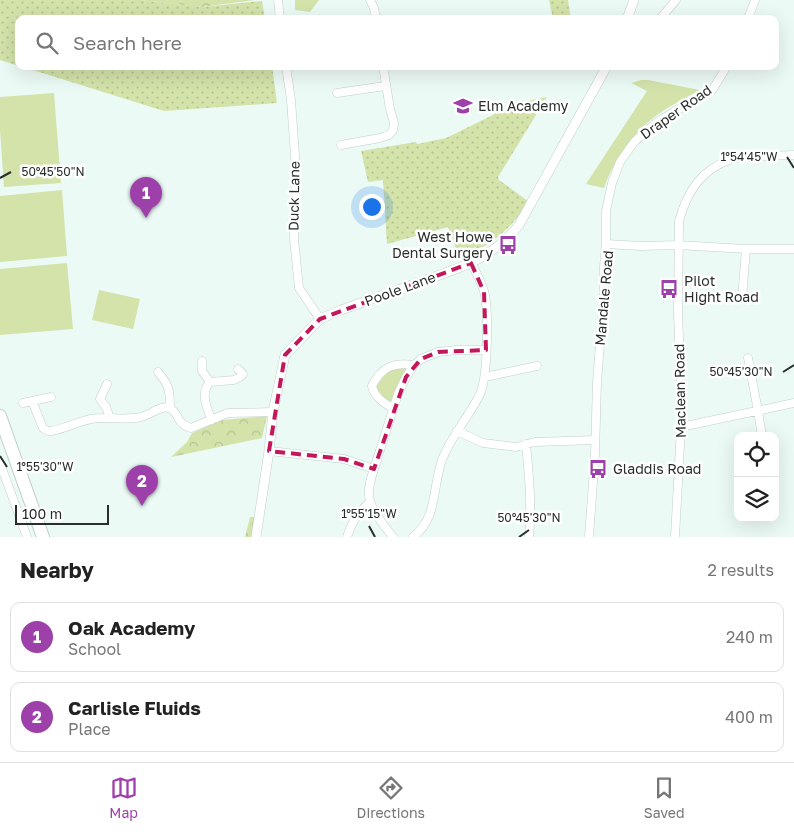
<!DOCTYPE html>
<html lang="en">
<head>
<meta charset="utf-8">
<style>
  :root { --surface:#fff; --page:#f6f6f6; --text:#222; --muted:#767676; --line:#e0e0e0; --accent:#9e40a9 }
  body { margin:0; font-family:"Golos Text",sans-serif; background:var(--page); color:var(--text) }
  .controls { position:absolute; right:15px; bottom:15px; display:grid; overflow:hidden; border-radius:10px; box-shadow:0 5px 20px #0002 }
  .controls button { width:45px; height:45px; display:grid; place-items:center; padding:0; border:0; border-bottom:1px solid var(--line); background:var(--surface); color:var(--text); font:25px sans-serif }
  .scale { position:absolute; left:15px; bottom:12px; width:94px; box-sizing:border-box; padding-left:5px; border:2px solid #292e2d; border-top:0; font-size:14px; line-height:18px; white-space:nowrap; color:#292e2d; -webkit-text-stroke:4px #fff; paint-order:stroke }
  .you { position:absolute; left:371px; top:206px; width:18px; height:18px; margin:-12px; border:4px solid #fff; border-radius:50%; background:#1a73e8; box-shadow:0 0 0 8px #1a73e833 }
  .badge { display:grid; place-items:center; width:32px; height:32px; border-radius:50%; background:var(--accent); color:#fff; font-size:16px; font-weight:700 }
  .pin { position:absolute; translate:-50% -41px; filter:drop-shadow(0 1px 2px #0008) }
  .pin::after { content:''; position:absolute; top:26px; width:18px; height:15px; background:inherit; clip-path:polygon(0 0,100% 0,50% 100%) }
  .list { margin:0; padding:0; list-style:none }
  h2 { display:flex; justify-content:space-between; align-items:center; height:65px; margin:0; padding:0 20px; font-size:21px }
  h2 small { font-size:16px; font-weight:400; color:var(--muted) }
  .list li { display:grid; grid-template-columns:32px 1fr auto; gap:15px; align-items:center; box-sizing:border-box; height:70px; margin:0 10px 10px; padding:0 10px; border:1px solid var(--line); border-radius:10px }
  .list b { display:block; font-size:19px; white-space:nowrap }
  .list p { margin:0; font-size:16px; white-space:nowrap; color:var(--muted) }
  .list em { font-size:16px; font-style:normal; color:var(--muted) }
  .icon { flex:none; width:28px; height:28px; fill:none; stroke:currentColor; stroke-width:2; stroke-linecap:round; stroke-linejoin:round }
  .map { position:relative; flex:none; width:794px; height:537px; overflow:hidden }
  .search { position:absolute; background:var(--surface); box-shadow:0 5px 20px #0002; left:15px; right:15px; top:15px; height:55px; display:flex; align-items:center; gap:12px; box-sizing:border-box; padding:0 18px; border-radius:10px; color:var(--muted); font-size:19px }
  .sheet { height:225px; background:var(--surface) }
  nav { display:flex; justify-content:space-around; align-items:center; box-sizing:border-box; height:70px; border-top:1px solid var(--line); background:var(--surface); font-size:14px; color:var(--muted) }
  nav a { display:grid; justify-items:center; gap:2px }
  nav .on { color:var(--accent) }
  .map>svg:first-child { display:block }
</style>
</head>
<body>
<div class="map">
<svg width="794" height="537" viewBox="0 0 794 537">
  <defs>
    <pattern id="forest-crowns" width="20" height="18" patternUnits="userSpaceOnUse" patternTransform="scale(1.25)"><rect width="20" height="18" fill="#d3e3aa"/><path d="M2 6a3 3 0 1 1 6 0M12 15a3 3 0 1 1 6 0" fill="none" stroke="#b5c393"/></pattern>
    <pattern id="park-dots" width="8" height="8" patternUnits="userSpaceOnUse" patternTransform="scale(1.25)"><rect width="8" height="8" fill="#d3e3aa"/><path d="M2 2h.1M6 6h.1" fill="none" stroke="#b5c393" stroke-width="1.8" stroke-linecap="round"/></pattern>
  </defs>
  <rect width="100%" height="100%" fill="#ecfaf6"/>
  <path fill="#d3e3aa" d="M295,0H319L310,12L295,10Z
    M641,80H648L700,90C690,96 679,101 669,107C636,127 617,153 604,188L586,184L647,91L631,83Z
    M54,93L61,183L4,187L0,130V97Z
    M62,190L67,256L0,262V196Z
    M67,263L73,329L0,335V269Z
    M99,290L140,299L133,329L92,320Z
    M407,367L393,403H389L375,389L376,387C386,373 389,368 407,367Z"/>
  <path fill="url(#forest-crowns)" d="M140,0H255L201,7Z
    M267,416L262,438L171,457L187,442L192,433L222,420Z
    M250,517H256L253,537H245Z"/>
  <path fill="url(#park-dots)" d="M0,0H140L201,7L262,1L265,19H19V66L0,60Z
    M549,0H568L571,19H553Z
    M20,66H272L277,103L164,111Z
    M547,97L498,177L499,180L528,201C514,229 487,246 460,260L448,227L387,244L383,180L368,182L361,151L416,142L417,144L446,138L493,115L497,110L500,112L522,102Z"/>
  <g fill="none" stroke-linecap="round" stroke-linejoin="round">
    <g stroke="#c1ceca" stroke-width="9">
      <path id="minor" d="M278,0L280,19
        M370,0L374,8L376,19
        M660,19L676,0
        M748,19L755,0
        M286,66L291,100L296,170L294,239L299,288L320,319
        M337,93L385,86
        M341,145L380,138L389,135L393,130L394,123L390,109L383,66
        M606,244L641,246L678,245L746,249H794
        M742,298L746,249
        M748,358L758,411L762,436
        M202,361V371L210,382
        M158,372C169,385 170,390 170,408
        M485,377L537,366
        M107,384L100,399L106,407L110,418
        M32,401L51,397
        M23,403L32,401L43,428C46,430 46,431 50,431C58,431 80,421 91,419C108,416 124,421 141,417C150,415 161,405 169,408C180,412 175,424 191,428L228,413L273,412
        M394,409C384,403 374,397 372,386C381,367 394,362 414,365
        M212,420C206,408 200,392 210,382L234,380L240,377L243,374L238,369
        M681,427L794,403
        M457,431L483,443L516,447L535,442L595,440
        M526,444C529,475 532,506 529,537
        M269,451L344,459L374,469
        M0,463L27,537
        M347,537C351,524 359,511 370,502
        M393,537C385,527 370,509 369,496C368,487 371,478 374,469L398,394L406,377L414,365L421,359L438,352L456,350H486
        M413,537C438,518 432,488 442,460C451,436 469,417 480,394C488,377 489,309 484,291C481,282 476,272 471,263
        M589,537L595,454L597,382L604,293V267L606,244V211L612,183L620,162L635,141L657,122L713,89L727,66
        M675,537L682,409L678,314L679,221C687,192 701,169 732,159C741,156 753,157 763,156C773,156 784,155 794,155"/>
    </g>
    <g stroke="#c1ceca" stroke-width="10">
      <path id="tertiary" d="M627,19L634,0
        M256,537L269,451L273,412L285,355L320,319L341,310C367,301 394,291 420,282C459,268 493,259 519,225L607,66"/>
    </g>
    <g stroke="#c1ceca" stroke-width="14">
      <path id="trunk" d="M0,416L43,537"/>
    </g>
    <use href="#minor" stroke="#fff" stroke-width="8"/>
    <use href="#tertiary" stroke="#fff" stroke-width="9"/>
    <use href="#trunk" stroke="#fff" stroke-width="12"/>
  </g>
  <path fill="none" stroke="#c2185b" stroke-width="4" stroke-dasharray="10 6" stroke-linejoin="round" d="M471,263L484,292L486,350L438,352L421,359L406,377L374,469L344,459L269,451L285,355L320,319Z"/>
  <path fill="none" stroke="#292e2d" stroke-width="2" d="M787,157L794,168M0,178L11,172M783,372L794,365M0,456L7,467M369,526L375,537M519,537L529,530"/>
  <defs>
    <g id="school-bare" transform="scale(1.5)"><path d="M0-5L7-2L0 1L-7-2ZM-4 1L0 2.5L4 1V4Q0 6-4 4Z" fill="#9e40a9" stroke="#fff" stroke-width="2.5" paint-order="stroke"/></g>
    <g id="bus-bare" transform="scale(1.5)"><path d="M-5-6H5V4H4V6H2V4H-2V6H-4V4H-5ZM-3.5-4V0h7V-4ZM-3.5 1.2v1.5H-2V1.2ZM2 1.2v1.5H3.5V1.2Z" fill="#9e40a9" stroke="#fff" stroke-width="2.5" paint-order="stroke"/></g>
  </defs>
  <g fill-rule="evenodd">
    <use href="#school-bare" x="463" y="106"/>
    <use href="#bus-bare" x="508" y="245"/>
    <use href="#bus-bare" x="669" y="289"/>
    <use href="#bus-bare" x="598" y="469"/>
  </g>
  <g text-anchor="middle" stroke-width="5" stroke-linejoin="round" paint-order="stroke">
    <g font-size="14" fill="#292e2d" stroke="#fff" text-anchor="start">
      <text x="478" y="111">Elm Academy</text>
      <text x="493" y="242" text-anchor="end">West Howe<tspan x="493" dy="16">Dental Surgery</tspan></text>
      <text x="684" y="286">Pilot<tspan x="684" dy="16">Hight Road</tspan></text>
      <text x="613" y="474">Gladdis Road</text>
    </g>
    <g font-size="14" fill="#292e2d" stroke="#fff">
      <text transform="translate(676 112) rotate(-35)" y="5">Draper Road</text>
      <text transform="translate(294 196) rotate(-89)" y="5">Duck Lane</text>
      <text transform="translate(400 289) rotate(-20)" y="5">Poole Lane</text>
      <text transform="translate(604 298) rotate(-85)" y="5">Mandale Road</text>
      <text transform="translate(680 391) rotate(-91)" y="5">Maclean Road</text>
    </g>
  </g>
  <g font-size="12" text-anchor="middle" fill="#292e2d" stroke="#fff" stroke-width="5" stroke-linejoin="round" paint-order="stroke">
    <text x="749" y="161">1°54'45"W</text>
    <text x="53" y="176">50°45'50"N</text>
    <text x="741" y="376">50°45'30"N</text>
    <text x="45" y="471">1°55'30"W</text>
    <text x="369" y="518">1°55'15"W</text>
    <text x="529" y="522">50°45'30"N</text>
  </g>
</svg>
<div class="controls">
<button><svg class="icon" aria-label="locate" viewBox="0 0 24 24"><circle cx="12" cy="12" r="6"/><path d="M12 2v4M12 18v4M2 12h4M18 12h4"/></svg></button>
<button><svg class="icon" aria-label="layers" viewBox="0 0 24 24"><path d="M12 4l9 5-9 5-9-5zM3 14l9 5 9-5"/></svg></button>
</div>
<div class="scale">100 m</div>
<div class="you"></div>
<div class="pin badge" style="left:146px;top:218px">1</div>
<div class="pin badge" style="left:142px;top:506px">2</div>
<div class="search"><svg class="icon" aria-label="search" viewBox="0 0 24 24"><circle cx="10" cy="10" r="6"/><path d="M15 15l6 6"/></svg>Search here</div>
</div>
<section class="sheet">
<h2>Nearby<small>2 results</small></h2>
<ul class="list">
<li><span class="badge">1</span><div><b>Oak Academy</b><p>School</p></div><em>240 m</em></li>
<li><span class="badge">2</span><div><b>Carlisle Fluids</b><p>Place</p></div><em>400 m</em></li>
</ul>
</section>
<nav>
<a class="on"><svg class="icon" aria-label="map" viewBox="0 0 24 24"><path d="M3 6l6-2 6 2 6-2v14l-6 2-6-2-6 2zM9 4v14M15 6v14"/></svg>Map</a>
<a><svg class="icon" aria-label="directions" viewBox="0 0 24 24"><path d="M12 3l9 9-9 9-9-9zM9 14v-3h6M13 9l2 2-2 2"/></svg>Directions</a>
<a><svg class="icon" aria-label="saved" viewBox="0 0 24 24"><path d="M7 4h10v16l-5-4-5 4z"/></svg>Saved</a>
</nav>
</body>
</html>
